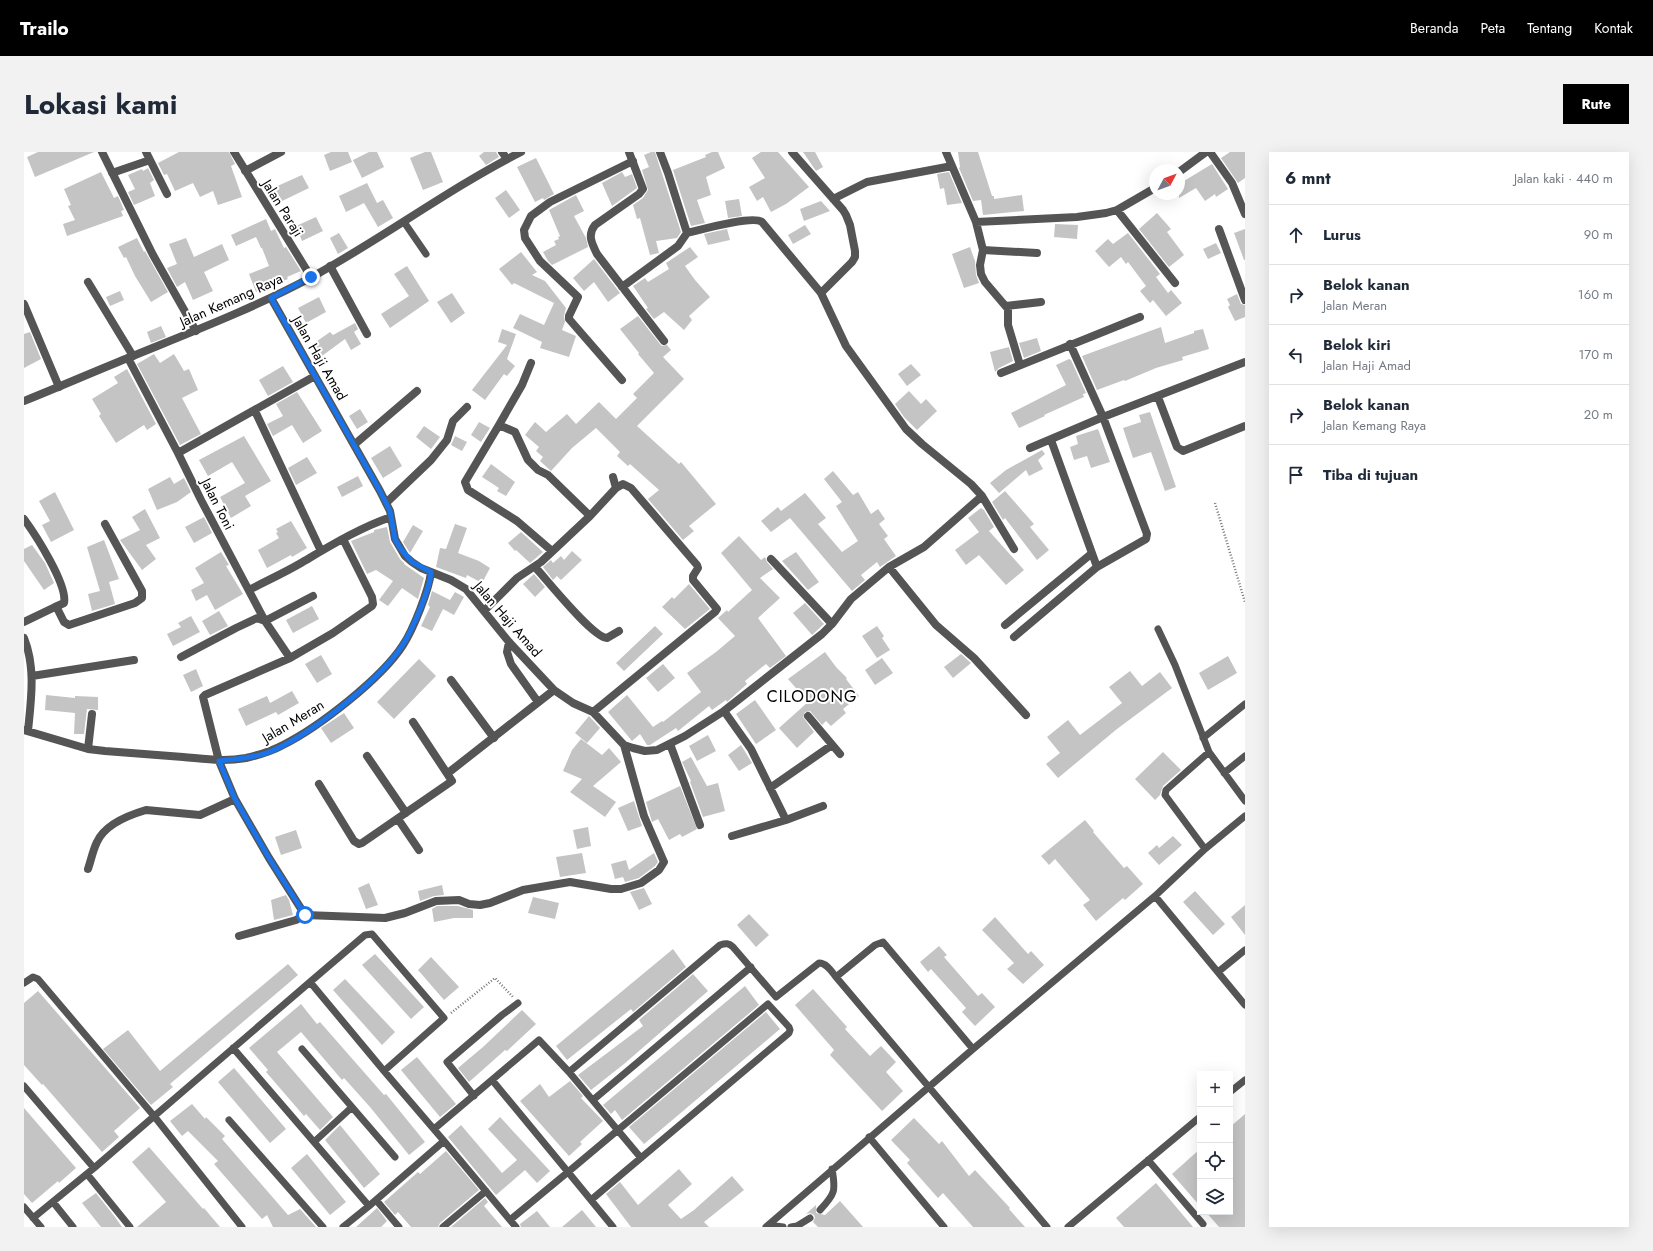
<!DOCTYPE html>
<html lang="id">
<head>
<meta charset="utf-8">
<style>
  :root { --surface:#fff; --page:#f2f2f3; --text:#1f2937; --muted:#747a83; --line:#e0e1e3; --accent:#000 }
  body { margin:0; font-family:Jost,sans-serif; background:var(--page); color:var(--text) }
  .controls { position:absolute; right:12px; bottom:12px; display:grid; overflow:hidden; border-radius:0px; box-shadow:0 4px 16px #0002 }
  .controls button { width:36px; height:36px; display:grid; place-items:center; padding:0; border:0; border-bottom:1px solid var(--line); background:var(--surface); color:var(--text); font:20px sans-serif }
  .compass { position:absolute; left:1125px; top:12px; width:36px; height:36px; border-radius:50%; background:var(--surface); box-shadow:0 4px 16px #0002; rotate:49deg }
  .stop { position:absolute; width:12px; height:12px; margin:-9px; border:3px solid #1a73e8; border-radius:50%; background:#fff }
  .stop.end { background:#1a73e8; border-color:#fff; box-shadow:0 1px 4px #0008 }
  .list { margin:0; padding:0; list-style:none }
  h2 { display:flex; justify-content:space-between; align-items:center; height:52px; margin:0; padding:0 16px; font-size:17px }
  h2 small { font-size:13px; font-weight:400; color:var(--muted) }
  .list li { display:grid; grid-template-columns:26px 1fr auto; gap:12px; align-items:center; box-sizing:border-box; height:60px; padding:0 16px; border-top:1px solid var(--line) }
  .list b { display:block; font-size:15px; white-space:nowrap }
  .list p { margin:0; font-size:13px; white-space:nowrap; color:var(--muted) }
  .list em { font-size:13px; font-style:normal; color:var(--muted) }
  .icon { flex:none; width:22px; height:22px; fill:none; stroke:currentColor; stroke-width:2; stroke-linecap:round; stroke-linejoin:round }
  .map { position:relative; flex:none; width:1221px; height:1075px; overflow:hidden; border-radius:0px }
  header { display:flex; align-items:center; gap:24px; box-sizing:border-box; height:56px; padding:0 20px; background:var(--accent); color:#fff }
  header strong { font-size:19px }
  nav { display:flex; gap:22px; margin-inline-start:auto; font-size:14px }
  .intro { display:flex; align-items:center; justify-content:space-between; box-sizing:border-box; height:96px; padding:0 24px }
  h1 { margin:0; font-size:28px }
  .button { padding:10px 18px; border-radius:0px; background:var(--accent); color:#fff; font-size:14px; font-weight:700 }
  main { display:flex; gap:24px; padding:0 24px }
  aside { flex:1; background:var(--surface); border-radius:0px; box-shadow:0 4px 16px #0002 }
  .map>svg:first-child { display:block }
</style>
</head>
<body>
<header>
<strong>Trailo</strong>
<nav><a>Beranda</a><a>Peta</a><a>Tentang</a><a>Kontak</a></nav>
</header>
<div class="intro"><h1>Lokasi kami</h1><a class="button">Rute</a></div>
<main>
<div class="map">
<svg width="1221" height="1075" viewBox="0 0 1221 1075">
  <rect width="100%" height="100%" fill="#fff"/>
  <path fill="#c4c4c4" d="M14,0H70L11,25L3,5Z
    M155,0H205L211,12L207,14L218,45L194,53L189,39L176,45L169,31L151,39L143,22L140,23L134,11Z
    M307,0H324L328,10L306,19L300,3Z
    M345,0H353L360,15L338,26L329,8Z
    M401,0H407L419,30L399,38L386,6Z
    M460,0H472L475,5L462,13L455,4Z
    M627,0H631L657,80L653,86L632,89L635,101L626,103L616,66L613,67L609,53L619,46L624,38L618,18L625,15L620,3Z
    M688,0H694L701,16L682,25L687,43L673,48L681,71L667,74L649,18L682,5L681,3Z
    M737,0H754L785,35L762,52L747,60L739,45L733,49L725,35L741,26L728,6Z
    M779,0H791L799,15L792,19Z
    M934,0H954L968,44H970V47L998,43L1000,59L959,63L957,48L949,49L935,16L936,15Z
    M1206,0H1221V26L1214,31L1197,6Z
    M512,6L530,42L520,48L519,46L511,50L493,15Z
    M1188,12L1204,37L1192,45L1191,42L1181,49L1172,36L1155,46V32Z
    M124,16L130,28L126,31L131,44L110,53L104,40L111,37L104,23L118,17L119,19Z
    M77,20L90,46L94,44L100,58L97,59L99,64L43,84L39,72L51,68L44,54L47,53L40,37Z
    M598,20L601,25L608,22L613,36L588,54L578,31Z
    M925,20L938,51L923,53L920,36L916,37L913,22Z
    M278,23L285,36L256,50L249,36Z
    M343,31L353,51L359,48L369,66L354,75L340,51L322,60L315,44Z
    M482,38L496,58L485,66L471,46Z
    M552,43L560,59L550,64L562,86L564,95L528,113L524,109L519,100L532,93L530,89L535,87L534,85L536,84L525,58Z
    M715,47L718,64L704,66L701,49Z
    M797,49L806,59L780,69L776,57Z
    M1133,61L1147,77L1143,80L1160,103L1145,115L1115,77Z
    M292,65L299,79L278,89L272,74Z
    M242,67L247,79L251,77L260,96L262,95L277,119L263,125L264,127L232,140L225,122L245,114L238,96H237L232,85L212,94L207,83Z
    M1031,72L1054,73L1053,87L1030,85Z
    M781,73L787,82L769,92L764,83Z
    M703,77L706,88L684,93L680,82Z
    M1221,77V108H1220L1210,81Z
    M315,81L324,96L314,102L306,86Z
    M1104,81L1136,122L1132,125L1144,141L1147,138L1158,151L1142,164L1129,148L1126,151L1116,139L1122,134L1104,110L1102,112L1097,105L1085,115L1071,99L1084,87L1089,92Z
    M113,86L120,100L121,99L144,140L127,150L111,124L102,105L100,106L94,95Z
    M162,86L170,105L198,92L205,108L180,120L189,139L169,148L161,130L153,135L143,116L153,112L145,92Z
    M1192,91L1197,101L1184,107L1179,97Z
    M666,95L674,105L661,114L671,128L686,145L665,164L668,168L660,178L640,160L630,167L622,157L624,156L609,134L621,126L624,130L645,117L642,111Z
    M946,95L951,109L952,123L955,131L940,136L928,102Z
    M497,100L513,120L508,123L521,129L542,156L540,164L541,170L538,178L552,184L545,205L516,196L518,190L489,176L496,162L520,173L530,151L490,131L488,133L475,117Z
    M570,107L596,141L584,150L570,130L560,139L549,126Z
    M383,114L405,149L366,176L357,162L385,144L370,122Z
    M96,139L100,148L86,154L82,145Z
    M428,141L441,161L427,171L413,150Z
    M1213,142L1217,152L1221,153V165L1211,169L1204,155L1206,153L1203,147Z
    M295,145L302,160L282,171L274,156Z
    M614,164L636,192L638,194L643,193L647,198L639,205L660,227L613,274L655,312L657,310L692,352L665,374L670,379L659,388L624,347L635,338L606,312L604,314L593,304L596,300L572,276L548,296L527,319L516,309L519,305L512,299L515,295L501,283L511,270L522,280L543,262L552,272L575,250L592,267L613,246L609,242L630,221L614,202L615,201L596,177Z
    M331,171L334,177L330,180L337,192L327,198L321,187L298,204L289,192L306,180L309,183Z
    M137,174L142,185L127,191L123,180Z
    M1137,175L1141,191L1170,181V179L1179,177L1185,197L1158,205L1159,208L1132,216L1101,229L1100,228L1073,238L1058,204Z
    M478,177L492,182L483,207L491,214L483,224L480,222L461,248L448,238L483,193L474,190Z
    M6,180L17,207L0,216V182Z
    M1013,186L1017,199L1000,206L995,191Z
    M985,195L989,209L975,216L971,220L966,200Z
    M130,202L136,211L150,202L160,219L165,217L174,238L158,246L177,282L156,293L113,212Z
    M1045,207L1047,208L1062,241L1059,242L1060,245L1020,263L1021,264L995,276L987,261L1042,233L1032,213Z
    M887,212L897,223L883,234L874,222Z
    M259,214L269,230L244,244L235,228Z
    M103,217L132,272L123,278L120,273L92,291L75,264L77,262L68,247L94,231L90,225Z
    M885,239L897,252L902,247L913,259L893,278L880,265L871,252Z
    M273,240L298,279L279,291L268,273L249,284L243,272L259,264L252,252Z
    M336,257L344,270L333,277L325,264Z
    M1126,260L1152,335L1141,339L1127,300L1109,306L1099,276L1117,270L1115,263Z
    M455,270L466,276L457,290L447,283Z
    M400,274L416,285L407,297L392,285Z
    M1074,277L1086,310L1067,316L1063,304L1050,308L1046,295L1054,292L1052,284Z
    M220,284L247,329L221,344L227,354L207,366L196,345L221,331L208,310L184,324L175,308Z
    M431,284L443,290L438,299L427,293Z
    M366,294L378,314L359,326L347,306Z
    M1018,298L1021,302L1014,308L1019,317L1005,324L1002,318L975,341L966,331L982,318Z
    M283,305L293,321L272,333L264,316Z
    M467,312L491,330L482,344L473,339L475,336L458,325Z
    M809,319L829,343L834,340L847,362L854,357L861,367L855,372L864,384L860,387L872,404L856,415L853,410L837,423L841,428L828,439L766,366L747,380L737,369L754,355L757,359L781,341L802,366L794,372L818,400L834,389L812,354L818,350L800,327Z
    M334,324L339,334L318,345L313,335Z
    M146,325L150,332L160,326L167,340L153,350L133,358L124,337Z
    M981,339L1010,372L1006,375L1025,398L1013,408L981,366L979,368L968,350Z
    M31,340L50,378L27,390L18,373L26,369L15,349Z
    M957,356L960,358L970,375L965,379L1000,418L982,433L955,403L942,413L931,398L955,380L944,366Z
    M121,357L136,386L122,393L132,407L118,418L96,388L116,378L108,365Z
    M180,365L188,381L170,391L161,375Z
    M267,369L283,396L268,405L267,403L243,416L234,398L255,386L252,381L254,380L252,377Z
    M431,372L443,376L434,401L455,409L466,416L458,431L443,423L442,426L412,415L416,396L422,397Z
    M389,373L399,379L386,401L379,390Z
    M363,375L366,390L376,407L380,411V412L400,426L394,447L378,436L364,454L355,448L369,429L352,418L343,422L327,389L350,380V378Z
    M497,380L519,400L506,411L492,398L491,399L484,391Z
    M715,384L737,408L741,405L743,410L749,417L736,426L756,446L734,466L762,504L746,516L742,512L721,529L723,532L703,550L702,548L688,558L685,554L654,579L652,576L626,593H623L616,582L608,589L584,560L603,543L629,575L638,569L639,570L677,540L663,521L692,500L711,484L694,466L703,458L704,460L728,438L697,401Z
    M80,388L95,427L85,430L91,452L68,459L64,442L76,439L63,395Z
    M8,393L21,411L30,431L20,438L0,409V397Z
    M548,399L558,408L537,428L533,424L529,428L519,415L527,408L529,411L537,404L540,408Z
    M197,400L205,413L202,414L219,442L191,458L183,443L172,449L167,438L180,431L171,416Z
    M772,400L795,430L784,438L758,409Z
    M510,422L521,435L511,445L499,432Z
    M665,432L686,457L661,477L638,455L648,445L650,447Z
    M408,439L426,448L431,440L440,445L430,463L419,457L408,479L397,474L406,455L404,453Z
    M781,451L800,472L788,483L769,461Z
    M288,454L295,467L269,481L262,468Z
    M195,459L204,474L186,483L178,469Z
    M167,464L176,480L149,494L143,482L157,475L154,471Z
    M631,474L639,482L600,519L592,511Z
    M853,474L860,484L858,486L866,498L853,506L838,484Z
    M801,500L812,515L823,526L822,527L835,544L819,557L822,561L807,574L802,569L798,573L786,559L781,560L779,565L790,580L773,596L755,576L784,550L764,527Z
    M937,502L947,511L929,526L920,515Z
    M297,503L308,522L293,531L281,512Z
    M1204,504L1213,521L1184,538L1175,521Z
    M858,506L869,521L851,533L841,518Z
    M395,507L412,524L370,567L353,550Z
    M639,512L651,526L634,540L622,526Z
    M172,517L179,534L167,540L159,523Z
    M1106,519L1118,534L1136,520L1148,536L1093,577L1034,626L1022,612L1036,601L1023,585L1044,568L1056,583L1098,551L1085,535Z
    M268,539L275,551L254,563L252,560L222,574L214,557L243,544L246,551Z
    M22,543L51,546V544L74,545V558L63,557L60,582H50L51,561L21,558Z
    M731,548L752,578L732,592L712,562Z
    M320,561L330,576L307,591L297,576Z
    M565,564L576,576L563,591L551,581Z
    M684,583L692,599L673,609L665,594Z
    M557,587L578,603L585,596L597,610L569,634L592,650L581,665L546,640L558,627L539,619L548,598Z
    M717,593L728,611L715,619L704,603Z
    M1139,600L1157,618L1139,634L1136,643L1131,648L1111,627Z
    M667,605L683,634L694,631L701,659L679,665L666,630L667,629L658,610Z
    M656,634L673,677L658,685L656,682L645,688L634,667L628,670L622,650Z
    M610,649L618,674L604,679L594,656Z
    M1061,668L1070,679L1069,680L1100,716L1103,714L1119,732L1101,748L1099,746L1072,769L1059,753L1066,748L1031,707L1025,713L1017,704Z
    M564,675L567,694L553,697L549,678Z
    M272,678L278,696L257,703L251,685Z
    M1149,684L1158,693L1135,713L1124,701L1133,693L1135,696Z
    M558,701L562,721L536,725L532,705Z
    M630,701L634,710L631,714L615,726L601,730L599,725L591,727L587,712L602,708L605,718Z
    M345,731L354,753L342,757L334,736Z
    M418,733L420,743L410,744L396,749L394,739Z
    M620,736L628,752L615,758L606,740Z
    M1171,739L1201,772L1189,783L1159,750Z
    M262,743L265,748L269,763L250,768L247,748Z
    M509,745L535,751L531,767L504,761Z
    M1221,753V783L1207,765Z
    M413,754H434L449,758V766H430L410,770L408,757Z
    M725,762L745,783L732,795L713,773Z
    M971,765L1004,802L1007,799L1020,813L999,832L983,817L990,811L958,778Z
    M915,794L923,803L920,805L954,844L958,841L971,855L951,874L938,860L942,856L907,817L904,820L896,810Z
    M649,797L662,815L609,860L607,857L543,908L532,894Z
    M351,802L400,855L387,867L338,813Z
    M407,805L435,835L420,848L394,818Z
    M264,812L274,823L146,932L149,935L127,953L79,897L104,878L136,919Z
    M669,822L684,839L600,912L567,938L554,923L619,874L615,868Z
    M321,827L371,880L358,893L309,838Z
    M721,834L735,853L598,968L591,958L587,962L579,953Z
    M789,837L823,875L821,877L846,904L857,894L872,910L862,920L879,939L858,959L806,903L810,898L771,853Z
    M14,839L116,956L90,979L95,985L78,1000L19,932L18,933L0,913V851Z
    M277,852L293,872L296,870L360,943L362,942L401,990L385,1003L346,955L320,926L318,928L277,880L253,900L309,965L296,978L282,962L280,964L242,920L244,918L225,896Z
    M498,858L512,872L483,899L481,898L445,930L434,916L459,895Z
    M742,860L756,877L620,992L605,975Z
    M393,905L432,952L416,965L377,918Z
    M210,916L262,977L246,991L194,930Z
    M546,929L559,944L557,946L579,969L556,990L558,992L545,1004L496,949L516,932L525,945Z
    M168,952L181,967L182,965L201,984L198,987L264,1063L276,1057L292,1075H249L243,1063L238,1067L190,1012L194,1009L164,979L158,984L146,969Z
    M0,956L52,1016L35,1031L34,1029L8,1051L0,1042Z
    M1221,962V1075H1195L1182,1060H1206V975Z
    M476,965L526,1019L513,1031L501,1018L472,1043L424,985L437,973L478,1021L493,1008L464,977Z
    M890,966L915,992L918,989L945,1024L951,1018L986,1056L985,1057L1001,1075H949L919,1041L914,1046L883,1011L886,1008L867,988Z
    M316,973L356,1022L340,1036L301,988Z
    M125,995L179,1057L180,1056L196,1075H113L142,1050L108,1010Z
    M1176,997V1054L1148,1022Z
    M422,999L455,1038L416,1071L414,1075H387L374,1060L371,1063L360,1050L394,1020L396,1022Z
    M283,1002L322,1050L306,1063L267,1016Z
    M655,1017L668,1032L644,1053L657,1067L670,1058L708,1024L720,1038L680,1070L685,1075H607L582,1042L596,1030L614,1053Z
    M1132,1031L1169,1075H1100L1092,1066Z
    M72,1041L91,1065L98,1075H77L58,1051Z
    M461,1046L464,1050L460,1054L478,1075H427Z
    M816,1049L839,1075H794L789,1070L791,1066L790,1063L786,1061L782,1062L792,1053V1061L801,1063Z
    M353,1056L363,1069L357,1075H332Z
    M558,1058L572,1075H538Z
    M513,1059L526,1075H497L496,1072Z"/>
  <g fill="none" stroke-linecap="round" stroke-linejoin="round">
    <path stroke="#777" stroke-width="2.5" stroke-dasharray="1 2" stroke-linecap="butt" d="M1191,351L1221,450
      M427,861L471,826L489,845"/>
    <path stroke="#555" stroke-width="7" d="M380,70L402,102
      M1134,477L1151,513L1185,600L1221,649
      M1179,586L1221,552
      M1200,621L1221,604
      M1181,697L1141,643L1142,638L1185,600
      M1131,744L1221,853
      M1194,820L1221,798
      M812,825L1023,1075
      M0,831L9,825L14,827L130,964L218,1075
      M209,896L345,1054L420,989L360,919
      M278,897L371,1005
      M545,920L696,793C702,791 705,791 709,795L752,845L795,811C803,811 808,820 812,825L851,793L859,790L949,897
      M468,928L544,1020L486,1068L492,1075
      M0,934L70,1016
      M1206,940L1221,928
      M450,944L423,910L478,863L494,851
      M569,948L727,815
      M205,968L299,1075
      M410,977L515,888L545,920L617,1006
      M845,985L920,1075
      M420,989L486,1068
      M290,990L327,956
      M1124,1008L1179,1072
      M63,1022L106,1075
      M352,1048L375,1075
      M567,1048L765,881L766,878L765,875L744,852L544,1020L589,1075
      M29,1050L49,1075
      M0,1055L17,1075
      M796,1058C811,1042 812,1039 808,1017
      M9,1066L70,1016L286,830L360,919L420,866L348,782L341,783L286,830
      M745,1073L759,1075
      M319,1075L345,1054
      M419,1075L462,1039
      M742,1075L949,897L1131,744L1181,697L1221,664
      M767,1075L773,1074L786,1066
      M1044,1075L1176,965"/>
    <path stroke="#555" stroke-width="8" d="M78,0L129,103L172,179
      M122,0L143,42
      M210,0L287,125
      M478,0L483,7
      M605,0L619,37L615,42L571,73C563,83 568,92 573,102L640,189
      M636,0L644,21L663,81
      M768,0L819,58L822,63L826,73L831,99V105L828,110L797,141L822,194L882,277L898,292L947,332L958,344L990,397
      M922,0L952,70L959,98L956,113L957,122L961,130L984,157V173L996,213
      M1186,0L1208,31L1221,62
      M221,19L257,0
      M1155,20L1182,0
      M88,21L126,8
      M809,47L843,30L928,14
      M1093,58L1151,131
      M952,70L1053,65L1082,61L1093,58L1131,36
      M1195,77L1221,148
      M959,98L1013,101
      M306,114L343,182
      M64,130L109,204
      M598,135L654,94L663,81C676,78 728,63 738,70L797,141
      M247,146L356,339L366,359L371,387L381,404L388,410L397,416L427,428L442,437L485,490L530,538L549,551L569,560L600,593L609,596L621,599L633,598L661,584L700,559L798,482L808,472L827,447L865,415L900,395L958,344
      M0,152L35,235
      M982,154L1017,150
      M104,206L154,301L177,348L241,469L266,506
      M507,211L498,233L475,273L441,330L444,338L493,369L528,399
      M977,221L1116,165
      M598,228L545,167V164L554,145L516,109L501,86L500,78L507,64L526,50L609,9
      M1134,245L1153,295L1159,299L1221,274
      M231,259L297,399
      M475,273L491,280L504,308L514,318L524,323L566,364
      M1027,288L1073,415L1122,387L1123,382L1079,265L1046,192
      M331,292L393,239
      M1006,296L1079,265L1221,210
      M154,301L291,224
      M362,351L407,308L423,288L429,269L443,255
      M0,367C11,382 44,433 40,451L31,455
      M319,387L348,445L349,452L348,454L309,481L266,506L181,543L179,545L195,609L211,647L245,706L281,763L361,766L381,761L412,749L435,748L445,752L456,753L466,751L499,738L546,730L587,737H597L617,731L635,718L640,710L620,664L600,593
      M747,407L808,472
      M511,415C524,429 568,485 583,486L595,479
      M865,415L912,473L950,506L1002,563
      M225,438C242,429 260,421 277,411C306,394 335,376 367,365
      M460,459L493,426L517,410L566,364L592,336L589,325
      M0,470L31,455L34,458L40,470L45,473L111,451L118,446V439L81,372
      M981,473L1067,402
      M990,485L1073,415
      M0,486C12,516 7,548 4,579
      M485,490L483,500L487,512L514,550
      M157,505L212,476L233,466L241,469L289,444
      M8,524L110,508
      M427,528L470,586
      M700,559L727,597L762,668L708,684
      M569,560L691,460L693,457L669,428V424L674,416L673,413L607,336L599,332L592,336
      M784,564L816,602
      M0,578L64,597L81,599C107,601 133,603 159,605C182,607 199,610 222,606C235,603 248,599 259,593C295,575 358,526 379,493C389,478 405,438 407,420
      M646,592L676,673
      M64,597L68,562
      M343,604L382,661
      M424,621L530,538
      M295,632L330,689L335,692L338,691L428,629L389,570
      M746,636L808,593
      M374,667L395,698
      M762,668L799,654
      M64,717C67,708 69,698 73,690C81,672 105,663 122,658L176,663L211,647
      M215,784L272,768L281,763"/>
    <path stroke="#555" stroke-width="8" d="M0,249C35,235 69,220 104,206C165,181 228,157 286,126C358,87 424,37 497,0"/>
  </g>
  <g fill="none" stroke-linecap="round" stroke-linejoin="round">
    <path stroke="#1a73e8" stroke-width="5" d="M281,763L245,706L211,647L195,609C211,607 228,606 243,601C284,585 354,530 378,494C388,479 406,437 407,420L388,410L376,396L371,387L366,359L356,339L247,146L287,125"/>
  </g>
  <g text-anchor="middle" stroke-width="4" stroke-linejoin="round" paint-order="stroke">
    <g font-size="14" fill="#000" stroke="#fff">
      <text transform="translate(259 56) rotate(58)" y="5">Jalan Paraji</text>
      <text transform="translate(207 148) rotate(-24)" y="5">Jalan Kemang Raya</text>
      <text transform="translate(296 206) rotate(60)" y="5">Jalan Haji Amad</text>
      <text transform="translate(194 352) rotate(63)" y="5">Jalan Toni</text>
      <text transform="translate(484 467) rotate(49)" y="5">Jalan Haji Amad</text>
      <text transform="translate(269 569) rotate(-31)" y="5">Jalan Meran</text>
    </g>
    <g font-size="16" letter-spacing="1" fill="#000" stroke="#fff">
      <text x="788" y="550">CILODONG</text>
    </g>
  </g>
</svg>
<div class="controls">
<button>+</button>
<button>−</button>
<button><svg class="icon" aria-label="locate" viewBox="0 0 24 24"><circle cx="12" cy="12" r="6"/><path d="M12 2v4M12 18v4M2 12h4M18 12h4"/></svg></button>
<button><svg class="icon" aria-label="layers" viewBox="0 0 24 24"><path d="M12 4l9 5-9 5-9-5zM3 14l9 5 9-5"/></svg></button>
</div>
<svg class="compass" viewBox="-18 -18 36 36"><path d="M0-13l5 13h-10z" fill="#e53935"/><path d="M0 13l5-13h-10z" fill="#747a83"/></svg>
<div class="stop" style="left:281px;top:763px"></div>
<div class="stop end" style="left:287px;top:125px"></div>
</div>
<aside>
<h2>6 mnt<small>Jalan kaki · 440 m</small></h2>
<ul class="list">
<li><svg class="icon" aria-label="ahead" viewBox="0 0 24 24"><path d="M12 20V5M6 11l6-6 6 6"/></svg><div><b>Lurus</b></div><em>90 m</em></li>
<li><svg class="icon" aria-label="right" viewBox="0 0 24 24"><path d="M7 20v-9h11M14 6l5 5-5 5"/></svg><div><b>Belok kanan</b><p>Jalan Meran</p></div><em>160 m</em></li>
<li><svg class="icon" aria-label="left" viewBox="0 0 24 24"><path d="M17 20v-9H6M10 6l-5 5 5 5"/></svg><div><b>Belok kiri</b><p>Jalan Haji Amad</p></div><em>170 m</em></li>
<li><svg class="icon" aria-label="right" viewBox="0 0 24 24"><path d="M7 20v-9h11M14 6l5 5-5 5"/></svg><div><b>Belok kanan</b><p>Jalan Kemang Raya</p></div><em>20 m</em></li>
<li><svg class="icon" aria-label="arrive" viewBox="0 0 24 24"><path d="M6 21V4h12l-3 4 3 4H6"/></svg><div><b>Tiba di tujuan</b></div></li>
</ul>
</aside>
</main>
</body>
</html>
